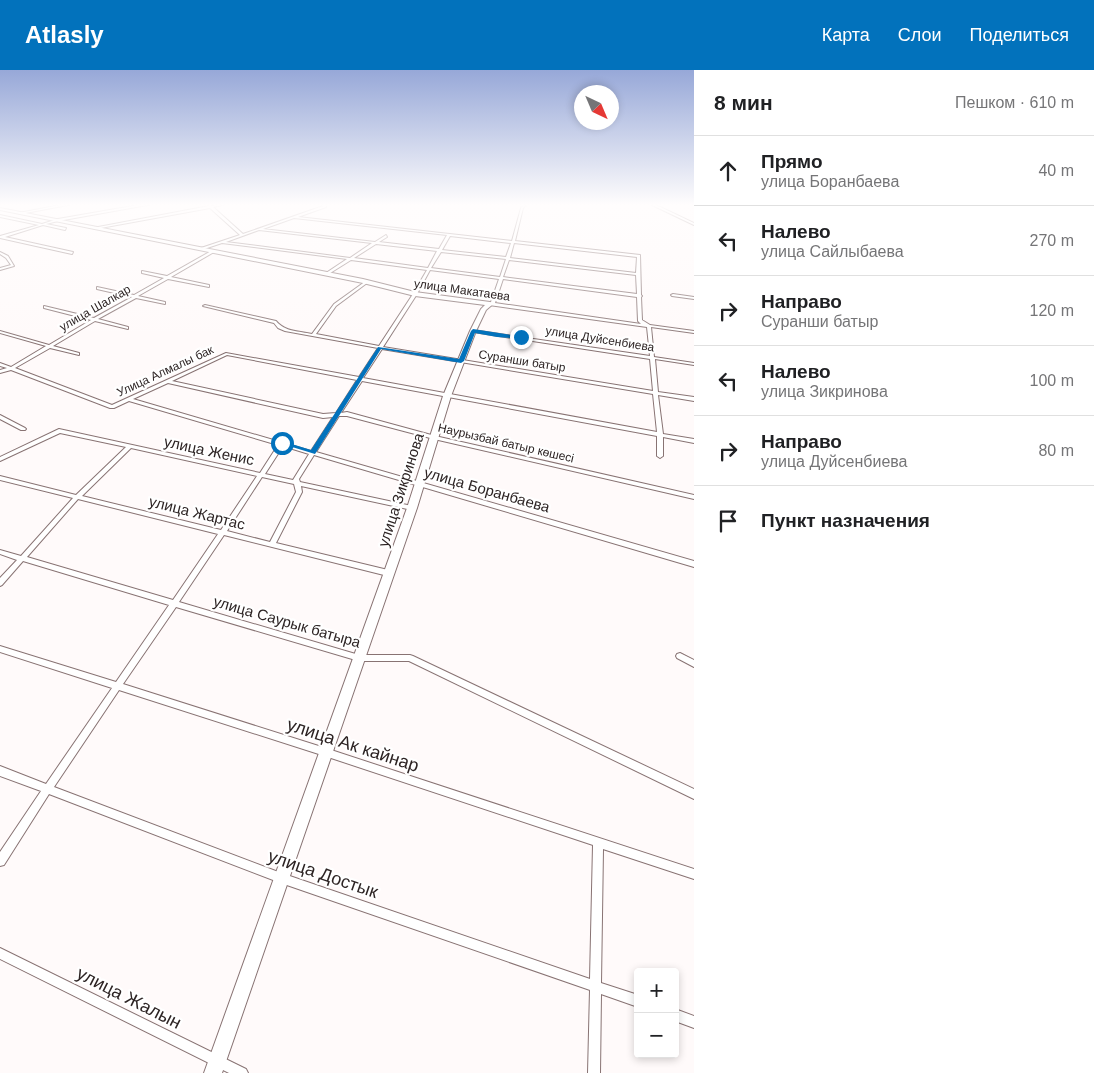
<!DOCTYPE html>
<html lang="ru">
<head>
<meta charset="utf-8">
<style>
  :root { --surface:#fff; --page:#f6f6f6; --text:#202124; --muted:#757577; --line:#e0e0e0; --accent:#0272bc }
  body { margin:0; font-family:Helvetica,sans-serif; background:var(--page); color:var(--text) }
  .controls { position:absolute; right:15px; bottom:15px; display:grid; overflow:hidden; border-radius:5px; box-shadow:0 2px 8px #0003 }
  .controls button { width:45px; height:45px; display:grid; place-items:center; padding:0; border:0; border-bottom:1px solid var(--line); background:var(--surface); color:var(--text); font:25px sans-serif }
  .compass { position:absolute; left:574px; top:15px; width:45px; height:45px; border-radius:50%; background:var(--surface); box-shadow:0 2px 8px #0003; rotate:136deg }
  .stop { position:absolute; width:15px; height:15px; margin:-11px; border:4px solid #0272bc; border-radius:50%; background:#fff }
  .stop.end { background:#0272bc; border-color:#fff; box-shadow:0 1px 5px #0008 }
  .list { margin:0; padding:0; list-style:none }
  h2 { display:flex; justify-content:space-between; align-items:center; height:65px; margin:0; padding:0 20px; font-size:21px }
  h2 small { font-size:16px; font-weight:400; color:var(--muted) }
  .list li { display:grid; grid-template-columns:32px 1fr auto; gap:15px; align-items:center; box-sizing:border-box; height:70px; padding:0 20px; border-top:1px solid var(--line) }
  .list b { display:block; font-size:19px; white-space:nowrap }
  .list p { margin:0; font-size:16px; white-space:nowrap; color:var(--muted) }
  .list em { font-size:16px; font-style:normal; color:var(--muted) }
  .icon { flex:none; width:28px; height:28px; fill:none; stroke:currentColor; stroke-width:2; stroke-linecap:round; stroke-linejoin:round }
  .map { position:relative; flex:none; width:694px; height:1003px; overflow:hidden }
  header { display:flex; align-items:center; gap:30px; box-sizing:border-box; height:70px; padding:0 25px; background:var(--accent); color:#fff }
  header strong { font-size:24px }
  nav { display:flex; gap:28px; margin-inline-start:auto; font-size:18px }
  main { display:flex }
  aside { flex:1; background:var(--surface) }
  .map>svg:first-child { display:block }
</style>
</head>
<body>
<header>
<strong>Atlasly</strong>
<nav><a>Карта</a><a>Слои</a><a>Поделиться</a></nav>
</header>
<main>
<div class="map">
<svg width="694" height="1003" viewBox="0 0 694 1003">
  <rect width="100%" height="100%" fill="#fffafa"/>
  <g fill="none" stroke-linecap="round" stroke-linejoin="round">
    <g stroke="#887373" stroke-width="2">
      <path id="street" d="M65,134H73L20,144L19,143Z
        M144,134H153L58,151L46,154L66,158L65,160L43,155L5,167L73,182L72,184L0,168V166L39,155L0,147V145L42,154L58,149Z
        M208,134L211,136L226,134L213,137L243,164L323,136L321,134H325L326,137L298,147L512,171L521,138L524,134H527L523,138L515,171L640,185L641,225L642,226L641,227L642,250L650,255L694,261V263L651,257L654,287L694,293V295L655,289L658,322L694,327V331L658,325L663,364L694,369V373L663,367V386L660,388L657,386V366L362,311L341,343L347,342L435,366L694,425V429L434,369L347,346H339L316,382L694,491V497L314,385L299,409L300,412L412,436L415,438L412,440L301,416L302,422L276,473L388,500L390,501L391,503L390,505L388,506L224,465L179,532L359,585H410L413,586L694,719V729L409,591H359L176,537L123,614L325,678L694,799V809L603,779L601,913L638,925V937L601,924L600,1003H588L590,920L281,813L49,724L4,795L0,796V782L41,721L0,706V696L46,714L112,618L0,582V576L116,612L169,535L23,491L2,515L0,516V508L17,490L0,484V480L21,486L73,428L0,410V406L76,425L126,377L60,363L0,391V387L59,359L260,403L278,375L129,331L114,338H110L11,300L0,303V300L7,298L0,296V293L11,297L46,276L0,263V261L49,275L91,250L44,238V236L94,248L132,227L97,219V217L134,225L164,208L142,203V201L167,206L213,180L214,182L171,207L209,215V217L168,209L138,226L165,232V234L136,228L98,249L128,257V259L95,251L53,276L79,283V285L50,278L15,298L112,335L226,283L359,307L378,278L285,261L278,258L274,253L203,236L205,235L276,251C285,262 299,261 312,264L334,234L366,211L368,212L367,213L336,236L316,264L379,276L413,224L427,200L351,190L327,205H326V203L347,189L222,173L201,180V178L240,165L210,138L95,159L93,158L209,136ZM294,148L447,165L439,179L379,172L387,167L386,165L375,172L263,159ZM259,160L372,173L350,188L226,172ZM450,166L511,173L506,187L442,180ZM514,173L637,187L636,203L510,188ZM376,174L437,181L428,198L354,188ZM441,182L506,189L500,207L431,198ZM509,190L636,205L637,224L503,207ZM430,200L499,209L491,232L489,233V235L647,257L650,286L473,260L471,261L473,262L650,289L653,321L383,277L417,224ZM503,209L637,227L638,251L641,254L495,233ZM382,279L653,324L657,362L363,308ZM227,285L357,310L336,343L323,344L172,311ZM168,313L323,348L333,347L311,381L133,329ZM283,376L309,384L293,410L265,404ZM131,378L257,406L221,460L82,426ZM262,407L294,414L296,422L270,472L227,461ZM78,429L218,464L173,530L27,487ZM119,620L325,686L593,775L590,909L281,803L54,717Z
        M650,134H654L694,153V155Z
        M0,182L8,186L14,196L0,200V198L11,195L6,188L0,184Z
        M673,224L694,227V229L672,226L671,225Z
        M0,345L25,358L26,359L25,360H21L0,349Z
        M680,583L694,590V597L677,588L676,586L677,584Z
        M0,878L246,999L248,1003H229L0,889Z
        M675,939L694,946V958L675,951Z"/>
    </g>
    <g stroke="#887373" stroke-width="2">
      <path id="secondary" d="M0,138L363,209L415,222L490,232L493,234L486,240L476,261L451,326L417,438L222,1003H204L407,438L443,326L470,261L481,239L485,235L415,226L363,213L0,140Z"/>
    </g>
    <use href="#street" fill="#fff" fill-rule="evenodd"/>
    <use href="#secondary" fill="#fff" fill-rule="evenodd"/>
  </g>
  <linearGradient id="sky" x2="0" y2="1"><stop stop-color="#97a8d8"/><stop offset="0.49" stop-color="#fffdfd"/><stop offset="1" stop-color="#fffdfd" stop-opacity="0"/></linearGradient>
  <rect width="694" height="275" fill="url(#sky)"/>
  <path fill="#0272bc" d="M473,259L524,267L521,269L497,267L475,263L464,291L461,293L381,279L315,384L279,373L282,371L311,380L378,277L459,289L471,261Z"/>
  <g text-anchor="middle" stroke-width="4.5" stroke-linejoin="round" paint-order="stroke">
    <g font-size="12" fill="#2d2424" stroke="#fff">
      <text transform="translate(462 220) rotate(8)" y="4">улица Макатаева</text>
      <text transform="translate(95 238) rotate(-30)" y="4">улица Шалкар</text>
      <text transform="translate(600 269) rotate(9)" y="4">улица Дуйсенбиева</text>
      <text transform="translate(522 291) rotate(9)" y="4">Суранши батыр</text>
      <text transform="translate(165 301) rotate(-25)" y="4">Улица Алмалы бак</text>
      <text transform="translate(506 373) rotate(13)" y="4">Наурызбай батыр көшесі</text>
    </g>
    <g font-size="15" fill="#2d2424" stroke="#fff">
      <text transform="translate(209 381) rotate(12)" y="5">улица Женис</text>
      <text transform="translate(401 420) rotate(-72)" y="5">улица Зикринова</text>
      <text transform="translate(487 420) rotate(16)" y="5">улица Боранбаева</text>
      <text transform="translate(197 443) rotate(14)" y="5">улица Жартас</text>
      <text transform="translate(287 552) rotate(16)" y="5">улица Саурык батыра</text>
    </g>
    <g font-size="18" fill="#2d2424" stroke="#fff">
      <text transform="translate(353 675) rotate(18)" y="6">улица Ак кайнар</text>
      <text transform="translate(323 804) rotate(19)" y="6">улица Достык</text>
      <text transform="translate(129 928) rotate(27)" y="6">улица Жалын</text>
    </g>
  </g>
</svg>
<div class="controls">
<button>+</button>
<button>−</button>
</div>
<svg class="compass" viewBox="-18 -18 36 36"><path d="M0-13l5 13h-10z" fill="#e53935"/><path d="M0 13l5-13h-10z" fill="#757577"/></svg>
<div class="stop" style="left:282px;top:373px"></div>
<div class="stop end" style="left:521px;top:267px"></div>
</div>
<aside>
<h2>8 мин<small>Пешком · 610 m</small></h2>
<ul class="list">
<li><svg class="icon" aria-label="ahead" viewBox="0 0 24 24"><path d="M12 20V5M6 11l6-6 6 6"/></svg><div><b>Прямо</b><p>улица Боранбаева</p></div><em>40 m</em></li>
<li><svg class="icon" aria-label="left" viewBox="0 0 24 24"><path d="M17 20v-9H6M10 6l-5 5 5 5"/></svg><div><b>Налево</b><p>улица Сайлыбаева</p></div><em>270 m</em></li>
<li><svg class="icon" aria-label="right" viewBox="0 0 24 24"><path d="M7 20v-9h11M14 6l5 5-5 5"/></svg><div><b>Направо</b><p>Суранши батыр</p></div><em>120 m</em></li>
<li><svg class="icon" aria-label="left" viewBox="0 0 24 24"><path d="M17 20v-9H6M10 6l-5 5 5 5"/></svg><div><b>Налево</b><p>улица Зикринова</p></div><em>100 m</em></li>
<li><svg class="icon" aria-label="right" viewBox="0 0 24 24"><path d="M7 20v-9h11M14 6l5 5-5 5"/></svg><div><b>Направо</b><p>улица Дуйсенбиева</p></div><em>80 m</em></li>
<li><svg class="icon" aria-label="arrive" viewBox="0 0 24 24"><path d="M6 21V4h12l-3 4 3 4H6"/></svg><div><b>Пункт назначения</b></div></li>
</ul>
</aside>
</main>
</body>
</html>
